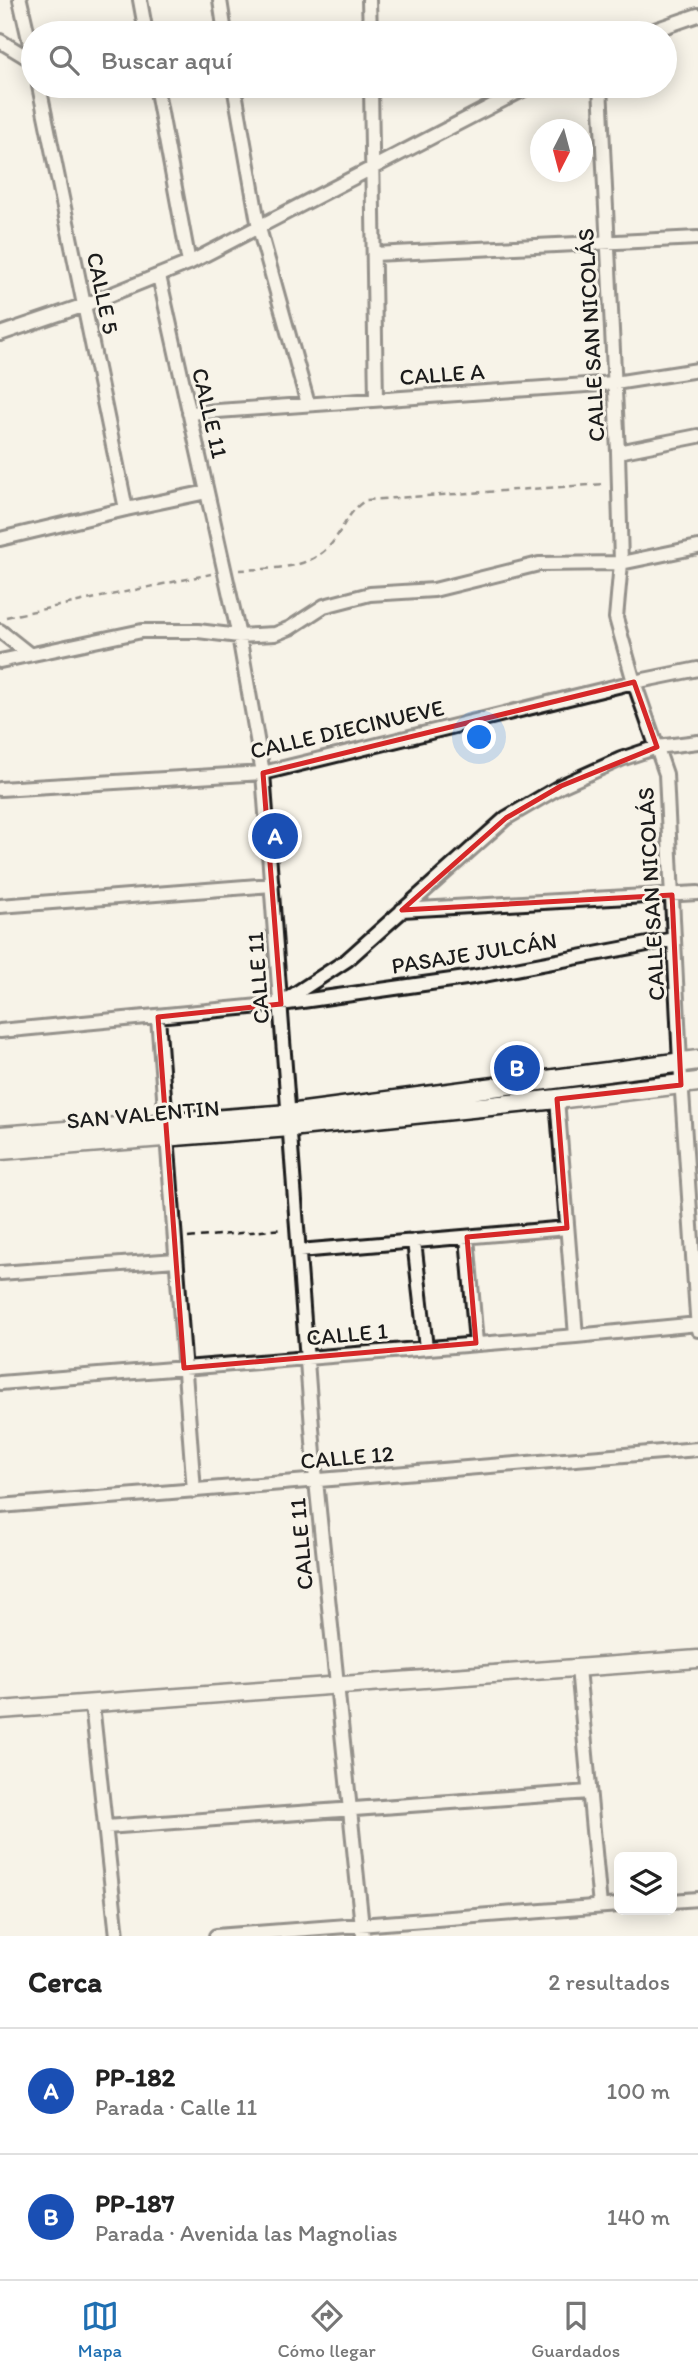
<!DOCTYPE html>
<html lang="es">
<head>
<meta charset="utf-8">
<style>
  :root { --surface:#fff; --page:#f2f2f2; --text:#222; --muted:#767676; --line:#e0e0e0; --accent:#1f6fb2 }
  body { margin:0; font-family:Itim,sans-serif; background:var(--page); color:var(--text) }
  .controls { position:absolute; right:21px; bottom:21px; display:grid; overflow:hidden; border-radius:10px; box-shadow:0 4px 18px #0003 }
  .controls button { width:63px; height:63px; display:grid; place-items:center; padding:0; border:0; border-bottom:2px solid var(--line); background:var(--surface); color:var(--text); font:35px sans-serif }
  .compass { position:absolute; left:530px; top:119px; width:63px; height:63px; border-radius:50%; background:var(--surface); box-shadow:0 4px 18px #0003; rotate:186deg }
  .you { position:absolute; left:480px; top:738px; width:24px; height:24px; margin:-18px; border:5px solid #fff; border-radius:50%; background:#1a73e8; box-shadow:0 0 0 10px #1a73e833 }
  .badge { display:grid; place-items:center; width:46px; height:46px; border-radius:50%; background:var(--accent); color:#fff; font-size:23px; font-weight:700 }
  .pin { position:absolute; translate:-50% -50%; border:4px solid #fff; box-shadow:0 2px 7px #0006 }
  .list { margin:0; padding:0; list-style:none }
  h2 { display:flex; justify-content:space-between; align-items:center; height:91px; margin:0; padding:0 28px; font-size:30px }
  h2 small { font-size:23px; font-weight:400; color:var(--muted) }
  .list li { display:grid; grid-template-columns:46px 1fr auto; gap:21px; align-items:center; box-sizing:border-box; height:126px; padding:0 28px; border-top:2px solid var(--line) }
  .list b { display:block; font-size:26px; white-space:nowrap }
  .list p { margin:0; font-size:23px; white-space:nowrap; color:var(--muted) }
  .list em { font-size:23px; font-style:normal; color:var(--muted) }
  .icon { flex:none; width:38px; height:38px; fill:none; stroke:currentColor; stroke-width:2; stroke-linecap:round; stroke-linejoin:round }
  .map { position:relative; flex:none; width:698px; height:1936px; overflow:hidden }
  .search { position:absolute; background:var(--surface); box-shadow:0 4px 18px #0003; left:21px; right:21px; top:21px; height:77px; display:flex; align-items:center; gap:18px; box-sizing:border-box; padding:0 24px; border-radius:38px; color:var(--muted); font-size:26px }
  .sheet { height:343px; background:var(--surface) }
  nav { display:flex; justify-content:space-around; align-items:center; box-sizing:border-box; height:98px; border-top:2px solid var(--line); background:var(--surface); font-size:19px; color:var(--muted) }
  nav a { display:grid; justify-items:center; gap:4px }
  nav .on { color:var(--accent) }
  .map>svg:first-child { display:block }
</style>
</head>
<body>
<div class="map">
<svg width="698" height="1936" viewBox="0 0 698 1936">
  <rect width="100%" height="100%" fill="#f7f3e8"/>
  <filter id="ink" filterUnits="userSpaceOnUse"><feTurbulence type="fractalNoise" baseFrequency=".0143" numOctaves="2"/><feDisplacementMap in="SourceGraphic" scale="14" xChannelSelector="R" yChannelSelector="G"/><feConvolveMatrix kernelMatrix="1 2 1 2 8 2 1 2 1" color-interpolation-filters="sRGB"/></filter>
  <g filter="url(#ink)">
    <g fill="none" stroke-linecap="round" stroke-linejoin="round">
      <g stroke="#1c1c1c" stroke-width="18">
        <path id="minor" d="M20,0L33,57
          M140,0L146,33
          M220,0L225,33
          M369,0L370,33
          M646,33L698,15
          M0,41L33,61
          M39,86L126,509
          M156,86L189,263
          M234,86L259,228L308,404
          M371,86L376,400
          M600,86L618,452L621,563L616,618L634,682L666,774L680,1063L698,1330
          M374,254L698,238
          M159,276L239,636L263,773L316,1481L363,1936
          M0,334L85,305L189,263L530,86
          M189,413L615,383L698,370
          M618,452L698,436
          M0,539L126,509L207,492
          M0,631L29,654
          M0,661L142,631H198L239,636L275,634L290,628L324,606L370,594L434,590L539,564L621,563L698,547
          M0,789L263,773L634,682L698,669
          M0,906L272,885
          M402,910L698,893
          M284,1001L347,960L506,818L561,786L621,759L657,747L698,742
          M158,1017L194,1491
          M0,1031L281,1004L473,977L674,939
          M557,1099L576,1336
          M467,1237L476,1343
          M414,1241L426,1348
          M299,1251L567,1228
          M0,1273L176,1260
          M0,1383L576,1336L698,1324
          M0,1506L698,1449
          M578,1668L600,1906
          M92,1704L117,1936
          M106,1827L589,1792
          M672,1901L698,1899
          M216,1936L619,1905"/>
      </g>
      <g stroke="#1c1c1c" stroke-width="21">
        <path id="tertiary" d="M0,1710L698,1659"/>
      </g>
      <g stroke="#1c1c1c" stroke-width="23">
        <path id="secondary" d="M0,1136L289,1114L698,1060
          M0,1150L290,1127L557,1099L698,1082"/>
      </g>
      <path stroke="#1c1c1c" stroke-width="2.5" stroke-dasharray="7 5" stroke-linecap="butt" d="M239,570C273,568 313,571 335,539C345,524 350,510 366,500L605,484
        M6,617L211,574
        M188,1238L283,1229"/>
      <use href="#minor" stroke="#f7f3e8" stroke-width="12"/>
      <use href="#tertiary" stroke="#f7f3e8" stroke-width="16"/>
      <use href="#secondary" stroke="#f7f3e8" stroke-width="18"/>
    </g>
  </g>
  <path d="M0 0H698V1936H0ZM634,682L657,747L561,786L506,818L402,910L672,895L681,1085L557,1099L567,1228L467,1237L476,1343L184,1368L158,1017L281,1004L263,773Z" fill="#f7f3e8" fill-opacity=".55" fill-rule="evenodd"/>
  <path fill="none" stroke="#d62828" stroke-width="5" stroke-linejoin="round" d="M634,682L657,747L561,786L506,818L402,910L672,895L681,1085L557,1099L567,1228L467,1237L476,1343L184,1368L158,1017L281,1004L263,773Z"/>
  <g text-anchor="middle" stroke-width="6" stroke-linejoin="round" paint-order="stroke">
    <g font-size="23" fill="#1c1c1c" stroke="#f7f3e8">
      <text transform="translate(103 293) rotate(78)" y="8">CALLE 5</text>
      <text transform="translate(591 335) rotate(-93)" y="8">CALLE SAN NICOLÁS</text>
      <text transform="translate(442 374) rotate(-4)" y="8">CALLE A</text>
      <text transform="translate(210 413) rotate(77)" y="8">CALLE 11</text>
      <text transform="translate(347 729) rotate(-13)" y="8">CALLE DIECINUEVE</text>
      <text transform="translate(651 894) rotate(-93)" y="8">CALLE SAN NICOLÁS</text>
      <text transform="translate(474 953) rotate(-9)" y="8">PASAJE JULCÁN</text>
      <text transform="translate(258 978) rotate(-94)" y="8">CALLE 11</text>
      <text transform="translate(143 1114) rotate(-5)" y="8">SAN VALENTIN</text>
      <text transform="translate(347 1334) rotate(-5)" y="8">CALLE 1</text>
      <text transform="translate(347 1457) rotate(-5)" y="8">CALLE 12</text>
      <text transform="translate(301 1544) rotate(-95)" y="8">CALLE 11</text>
    </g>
  </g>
</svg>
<div class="controls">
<button><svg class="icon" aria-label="layers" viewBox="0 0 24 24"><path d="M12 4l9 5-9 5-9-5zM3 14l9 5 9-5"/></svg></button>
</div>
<svg class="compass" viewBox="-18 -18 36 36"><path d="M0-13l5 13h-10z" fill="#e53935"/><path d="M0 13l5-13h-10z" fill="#767676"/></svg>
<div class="you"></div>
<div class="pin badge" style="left:275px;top:836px;background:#1a4fb4">A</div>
<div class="pin badge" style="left:517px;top:1068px;background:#1a4fb4">B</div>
<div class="search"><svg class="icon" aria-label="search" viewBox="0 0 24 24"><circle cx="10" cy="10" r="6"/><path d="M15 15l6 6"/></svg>Buscar aquí</div>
</div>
<section class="sheet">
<h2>Cerca<small>2 resultados</small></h2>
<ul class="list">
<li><span class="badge" style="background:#1a4fb4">A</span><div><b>PP-182</b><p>Parada · Calle 11</p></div><em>100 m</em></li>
<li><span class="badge" style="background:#1a4fb4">B</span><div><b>PP-187</b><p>Parada · Avenida las Magnolias</p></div><em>140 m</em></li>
</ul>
</section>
<nav>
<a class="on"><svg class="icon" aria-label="map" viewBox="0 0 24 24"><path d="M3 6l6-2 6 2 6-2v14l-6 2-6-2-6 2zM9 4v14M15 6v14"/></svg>Mapa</a>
<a><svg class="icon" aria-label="directions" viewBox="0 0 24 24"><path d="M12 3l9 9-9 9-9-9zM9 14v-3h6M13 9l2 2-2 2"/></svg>Cómo llegar</a>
<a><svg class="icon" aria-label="saved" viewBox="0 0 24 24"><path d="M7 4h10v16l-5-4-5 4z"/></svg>Guardados</a>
</nav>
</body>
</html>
